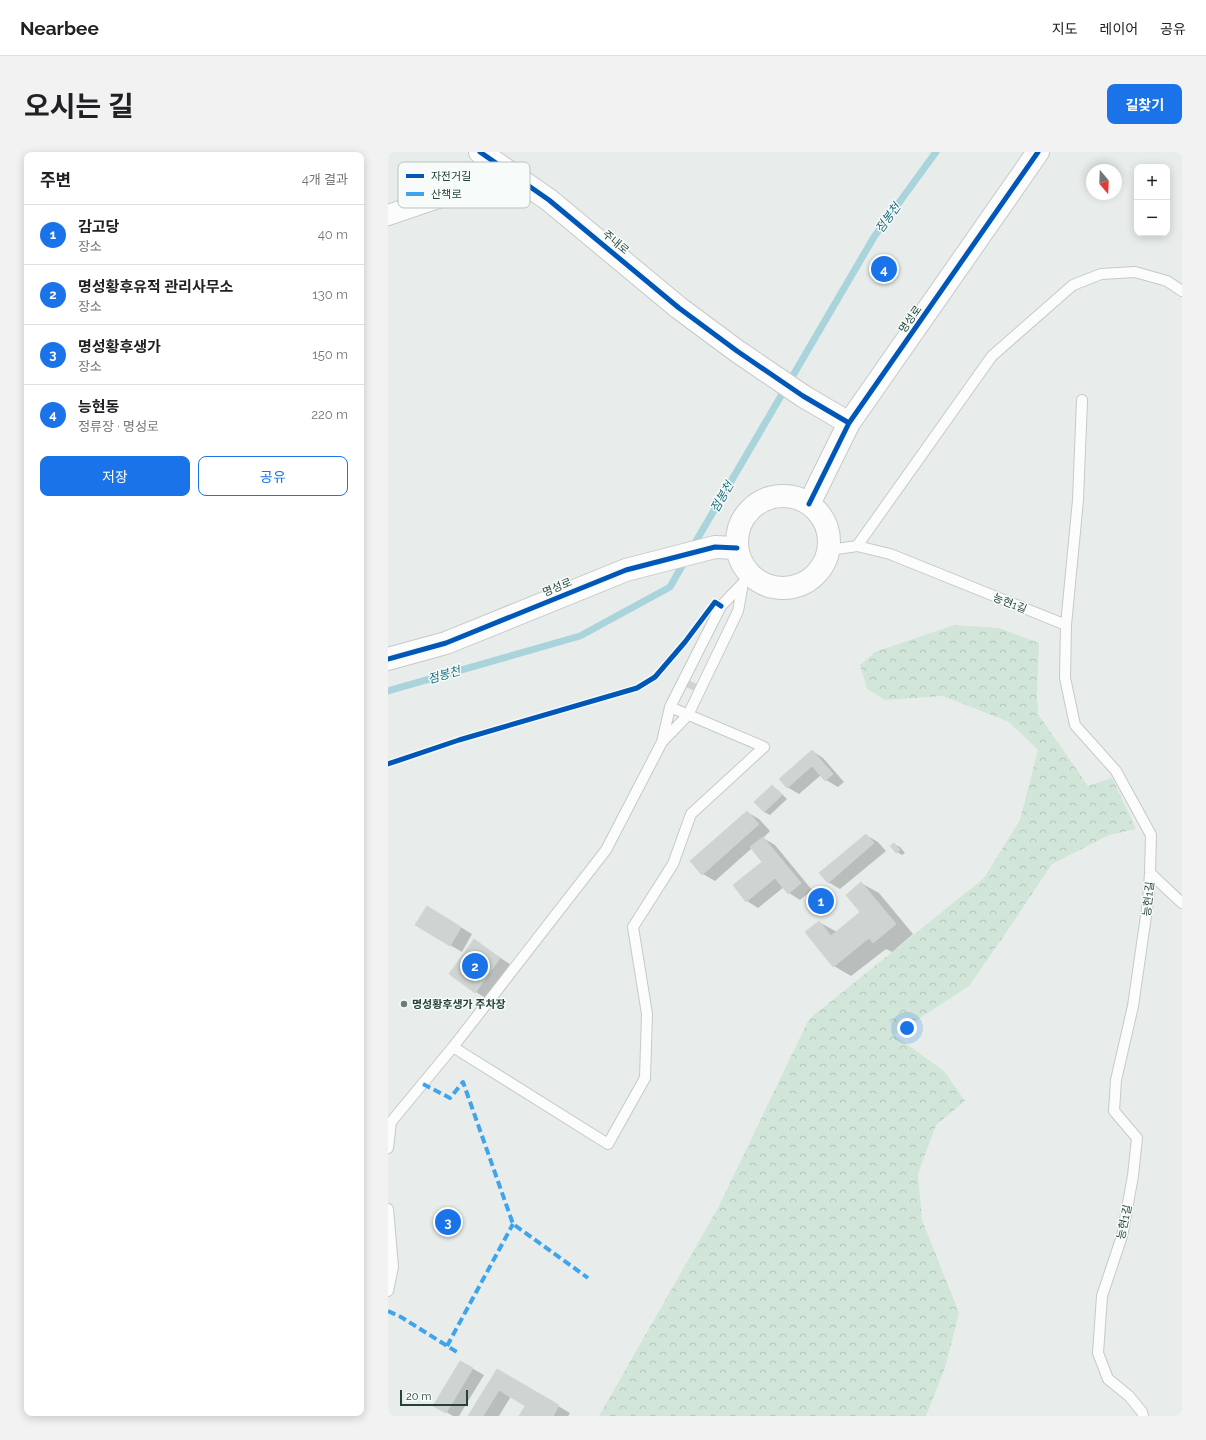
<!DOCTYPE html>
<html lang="ko">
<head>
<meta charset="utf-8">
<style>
  :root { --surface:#fff; --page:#f2f2f2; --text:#202124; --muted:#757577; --line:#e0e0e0; --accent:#1a73e8 }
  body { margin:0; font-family:Raleway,"Noto Sans KR",sans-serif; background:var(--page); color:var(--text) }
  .controls { position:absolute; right:12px; top:12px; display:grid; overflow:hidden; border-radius:8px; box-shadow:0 2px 10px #0003 }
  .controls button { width:36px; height:36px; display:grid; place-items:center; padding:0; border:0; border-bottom:1px solid var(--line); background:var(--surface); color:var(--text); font:20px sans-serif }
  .compass { position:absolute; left:698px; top:12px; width:36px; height:36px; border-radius:50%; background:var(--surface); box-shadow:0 2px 10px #0003; rotate:161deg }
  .scale { position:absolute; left:12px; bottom:10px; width:68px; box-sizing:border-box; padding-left:4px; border:2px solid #24423a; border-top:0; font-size:11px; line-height:14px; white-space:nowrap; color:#24423a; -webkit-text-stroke:3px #f7fbf9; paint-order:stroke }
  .you { position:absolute; left:519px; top:876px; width:14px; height:14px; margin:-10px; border:3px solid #fff; border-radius:50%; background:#1a73e8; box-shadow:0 0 0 6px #1a73e833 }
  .badge { display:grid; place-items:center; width:26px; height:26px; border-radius:50%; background:var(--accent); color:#fff; font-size:13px; font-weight:700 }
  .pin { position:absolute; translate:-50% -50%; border:2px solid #fff; box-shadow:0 1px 4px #0006 }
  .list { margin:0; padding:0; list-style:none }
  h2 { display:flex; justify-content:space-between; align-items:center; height:52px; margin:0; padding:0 16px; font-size:17px }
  h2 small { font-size:13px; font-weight:400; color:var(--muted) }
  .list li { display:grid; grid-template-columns:26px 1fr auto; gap:12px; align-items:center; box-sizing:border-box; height:60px; padding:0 16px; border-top:1px solid var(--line) }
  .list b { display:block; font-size:15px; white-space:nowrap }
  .list p { margin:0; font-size:13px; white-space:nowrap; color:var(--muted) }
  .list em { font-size:13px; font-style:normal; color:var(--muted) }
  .actions { display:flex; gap:8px; padding:12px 16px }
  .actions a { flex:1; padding:9px 0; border:1px solid var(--accent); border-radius:8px; text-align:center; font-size:14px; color:var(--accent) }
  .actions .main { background:var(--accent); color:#fff }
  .map { position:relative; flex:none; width:794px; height:1264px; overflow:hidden; border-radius:8px }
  header { display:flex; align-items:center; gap:24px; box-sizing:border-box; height:56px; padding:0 20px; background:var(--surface); border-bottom:1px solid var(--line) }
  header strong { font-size:19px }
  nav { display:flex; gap:22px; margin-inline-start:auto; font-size:14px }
  .intro { display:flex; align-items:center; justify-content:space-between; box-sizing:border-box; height:96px; padding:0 24px }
  h1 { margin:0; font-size:28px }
  .button { padding:10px 18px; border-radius:8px; background:var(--accent); color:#fff; font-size:14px; font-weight:700 }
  main { display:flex; gap:24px; padding:0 24px }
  aside { flex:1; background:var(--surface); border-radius:8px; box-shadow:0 2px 10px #0003 }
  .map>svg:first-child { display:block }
</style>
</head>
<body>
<header>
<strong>Nearbee</strong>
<nav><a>지도</a><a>레이어</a><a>공유</a></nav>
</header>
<div class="intro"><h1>오시는 길</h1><a class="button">길찾기</a></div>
<main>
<aside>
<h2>주변<small>4개 결과</small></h2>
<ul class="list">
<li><span class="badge">1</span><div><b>감고당</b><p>장소</p></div><em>40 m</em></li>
<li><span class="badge">2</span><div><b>명성황후유적 관리사무소</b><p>장소</p></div><em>130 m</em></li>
<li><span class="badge">3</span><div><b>명성황후생가</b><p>장소</p></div><em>150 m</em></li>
<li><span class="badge">4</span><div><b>능현동</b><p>정류장 · 명성로</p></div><em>220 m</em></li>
</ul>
<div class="actions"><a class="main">저장</a><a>공유</a></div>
</aside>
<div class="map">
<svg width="794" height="1264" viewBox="0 0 794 1264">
  <defs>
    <pattern id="forest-crowns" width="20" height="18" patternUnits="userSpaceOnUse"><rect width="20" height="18" fill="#d1e6d8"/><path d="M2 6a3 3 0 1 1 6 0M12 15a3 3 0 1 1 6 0" fill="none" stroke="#b3c6ba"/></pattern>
  </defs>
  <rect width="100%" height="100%" fill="#e8edeb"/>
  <path fill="url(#forest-crowns)" d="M566,473L611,476L651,491L649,544L650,562L700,634L724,626L748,677L721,683L664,712L615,785L581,834L506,883L556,919L577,949L548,973L530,1022L534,1068L571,1161L557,1216L538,1264H211L330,1056L421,867L596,726L632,668L650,598L621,570L555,544L497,548L479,537L472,513L487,500Z"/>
  <path fill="#0003" d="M424,599L435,606L456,630L450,635L438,628L433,623L411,642L399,635Z
    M385,635L390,638L399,647L382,663L376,660Z
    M359,660L371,667L382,679L375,686L387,693L424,738L412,748L401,741L396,735L370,756L359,749L375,710L364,696L327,729L315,722L303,709Z
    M478,683L490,690L498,699L452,737L440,730Z
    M506,692L512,695L517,701L514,703L509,700Z
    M473,731L491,741L525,782L504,800L498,797L463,824L446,814L431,770L449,780L473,760Z
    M51,762L84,782L74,800L62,793Z
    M86,788L123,813L99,847L88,840Z
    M73,1210L96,1223L71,1264H65L47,1253Z
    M109,1218L182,1261L180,1264H132L138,1253L123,1244L111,1264H82Z"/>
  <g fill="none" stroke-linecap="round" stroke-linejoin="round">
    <path stroke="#a9d4db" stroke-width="7" d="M304,396L486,85L548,0
      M0,539L192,484L282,435L298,407"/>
  </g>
  <path fill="#cfd4d2" stroke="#d1d6d4" d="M301,529L308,532L306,538L299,535Z
    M424,598L445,622L437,629L424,614L399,636L391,627Z
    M384,633L394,643L376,660L366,650Z
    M359,659L371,672L314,723L302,709Z
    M478,682L486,691L440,731L431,721Z
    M375,685L413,731L400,742L387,726L358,750L345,733L374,710L362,695Z
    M506,691L512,698L508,701L502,694Z
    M473,730L508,772L485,791L481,786L445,815L417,780L431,769L443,784L472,760L458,743Z
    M39,754L73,775L62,794L27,773Z
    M86,787L112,806L87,841L61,822Z
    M72,1209L85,1216L58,1261L45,1254Z
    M109,1217L171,1253L165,1264H131L137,1254L111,1238L95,1264H80Z"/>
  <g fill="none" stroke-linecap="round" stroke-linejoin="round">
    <g stroke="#c5cac8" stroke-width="12">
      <path id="service" d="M469,394L604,204L685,133L713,122L747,120L779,129L794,139
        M442,398L469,394L502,402L678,473L677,526L687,573L728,619L763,683L762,721L760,750L745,854L728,928L726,959L749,986L745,1024L734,1084L714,1144L710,1201L720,1227L741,1244L754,1260L755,1264
        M678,473L690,348L694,248
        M274,590L300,563L350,459L355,431
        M762,721L794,751
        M65,895L220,992L257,926L259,862L245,775L285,712L303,662L376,595L282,555
        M0,996L3,970L65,895L218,698L274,590L282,555L333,454L356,430L364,424
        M0,1057L5,1115L0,1139"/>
    </g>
    <g stroke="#c5cac8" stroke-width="22">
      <path id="minor" d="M0,63L124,21"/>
    </g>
    <g stroke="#c5cac8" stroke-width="24">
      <path id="tertiary" d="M92,0L161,48L291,156L349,199L415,244L461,271
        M349 390a46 46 0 1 1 92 0a46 46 0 1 1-92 0Z
        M421,352L461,271L650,0
        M0,507L58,491L238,418L327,395L349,396"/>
    </g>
    <use href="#service" stroke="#fcfcfc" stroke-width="10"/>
    <use href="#minor" stroke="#fcfcfc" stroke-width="20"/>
    <use href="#tertiary" stroke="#fcfcfc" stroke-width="22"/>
    <path stroke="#3ea4ec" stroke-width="4" stroke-dasharray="8 4" stroke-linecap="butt" d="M35,932L62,946L75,930L125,1072L200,1126
      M0,1159L13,1165L72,1202
      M59,1194L125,1072"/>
    <g stroke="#f7fbf9" stroke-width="8">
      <path id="cycleway" d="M92,0L161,48L291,156L349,199L415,244L461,271
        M421,352L461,271L650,0
        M0,507L58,491L238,418L327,395L349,396
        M0,612L71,588L249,536L267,525L297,490L327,450L333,454"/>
    </g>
    <use href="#cycleway" stroke="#0057b8" stroke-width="5"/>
  </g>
  <circle fill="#697e78" stroke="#f7fbf9" stroke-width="1.5" cx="16" cy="852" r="4"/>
  <g text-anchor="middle" stroke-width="3" stroke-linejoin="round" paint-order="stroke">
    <g font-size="11" fill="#24423a" stroke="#f7fbf9">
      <text transform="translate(228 90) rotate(40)" y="4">주내로</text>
      <text transform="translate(522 167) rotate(-55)" y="4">명성로</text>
      <text transform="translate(169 435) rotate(-22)" y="4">명성로</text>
      <text transform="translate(622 451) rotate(22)" y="4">능현1길</text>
      <text transform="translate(760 747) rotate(-84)" y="4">능현1길</text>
      <text transform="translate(736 1070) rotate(-78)" y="4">능현1길</text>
    </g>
    <g font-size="11" font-weight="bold" fill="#24423a" stroke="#f7fbf9" text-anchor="start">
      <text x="24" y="856">명성황후생가 주차장</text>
    </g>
    <g font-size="12" font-style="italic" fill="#1c6f80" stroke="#f7fbf9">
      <text transform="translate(500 66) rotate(-54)" y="4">점봉천</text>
      <text transform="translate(334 345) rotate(-60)" y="4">점봉천</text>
      <text transform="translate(56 523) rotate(-16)" y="4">점봉천</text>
    </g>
  </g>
  <rect x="10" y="10" width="132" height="46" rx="6" fill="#f7fbf9" stroke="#b8c4c0" stroke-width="1"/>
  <rect x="18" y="22" width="18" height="4" fill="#0057b8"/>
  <rect x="18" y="40" width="18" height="4" fill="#3ea4ec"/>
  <g font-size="11" fill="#24423a">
    <text x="43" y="28">자전거길</text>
    <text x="43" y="46">산책로</text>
  </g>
</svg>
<div class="controls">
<button>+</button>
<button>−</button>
</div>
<svg class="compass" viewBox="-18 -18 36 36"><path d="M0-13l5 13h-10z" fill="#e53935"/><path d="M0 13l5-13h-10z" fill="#757577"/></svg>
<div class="scale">20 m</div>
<div class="you"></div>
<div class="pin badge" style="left:433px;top:749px">1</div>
<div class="pin badge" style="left:87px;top:814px">2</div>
<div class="pin badge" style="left:60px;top:1070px">3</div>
<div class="pin badge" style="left:496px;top:117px">4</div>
</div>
</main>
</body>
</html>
